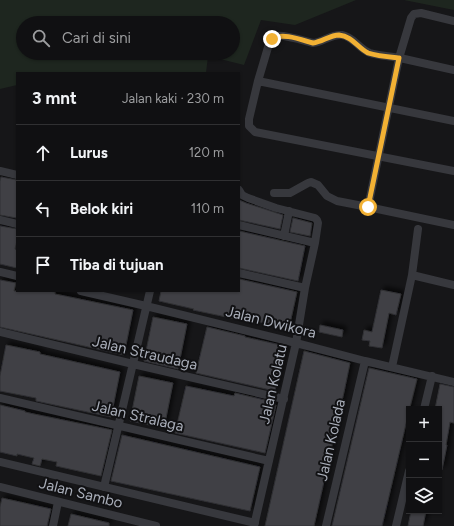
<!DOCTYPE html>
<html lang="id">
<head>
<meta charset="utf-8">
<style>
  :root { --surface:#101012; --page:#1e1e20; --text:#f1f3f6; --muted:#9c9d9f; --line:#303032 }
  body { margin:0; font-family:Figtree,sans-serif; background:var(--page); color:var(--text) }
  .controls { position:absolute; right:12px; bottom:12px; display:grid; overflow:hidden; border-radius:0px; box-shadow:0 1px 3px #0004 }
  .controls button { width:36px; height:36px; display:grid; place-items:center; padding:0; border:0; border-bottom:1px solid var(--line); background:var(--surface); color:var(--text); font:20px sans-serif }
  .stop { position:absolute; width:12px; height:12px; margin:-9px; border:3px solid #f2b134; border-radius:50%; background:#fff }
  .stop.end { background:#f2b134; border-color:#fff; box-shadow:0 1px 4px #0008 }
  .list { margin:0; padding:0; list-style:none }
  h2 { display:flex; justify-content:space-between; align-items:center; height:52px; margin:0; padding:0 16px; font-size:17px }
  h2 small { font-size:13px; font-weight:400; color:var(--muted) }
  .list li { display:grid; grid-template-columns:26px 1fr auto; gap:12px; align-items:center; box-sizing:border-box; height:56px; padding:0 16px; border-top:1px solid var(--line) }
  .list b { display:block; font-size:15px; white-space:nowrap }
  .list em { font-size:13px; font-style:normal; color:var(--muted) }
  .icon { flex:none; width:22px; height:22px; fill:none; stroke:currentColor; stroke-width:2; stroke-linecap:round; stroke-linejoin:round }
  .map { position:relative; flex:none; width:454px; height:526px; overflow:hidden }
  .search { position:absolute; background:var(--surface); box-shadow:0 1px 3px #0004; left:16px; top:16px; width:224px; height:44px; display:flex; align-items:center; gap:10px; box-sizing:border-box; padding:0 14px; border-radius:22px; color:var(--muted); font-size:15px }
  .panel { position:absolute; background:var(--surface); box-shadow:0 1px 3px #0004; left:16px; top:72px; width:224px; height:220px; border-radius:0px }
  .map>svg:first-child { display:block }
</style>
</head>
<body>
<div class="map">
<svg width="454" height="526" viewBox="0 0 454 526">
  <defs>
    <filter id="shadow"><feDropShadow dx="3.5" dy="-3.5" stdDeviation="2" flood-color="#0009"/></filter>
  </defs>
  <rect width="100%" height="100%" fill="#161618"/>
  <path fill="#1e261f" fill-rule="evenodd" d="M0,0H356L295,25L261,20L244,65L208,56L206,73H17V85L0,89ZM23,23H233V53H23Z
    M404,0H454V10Z"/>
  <path fill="#404145" stroke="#303034" filter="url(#shadow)" d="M1,177L17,180V218L0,215V181Z
    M239,200L246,203L283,215L280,229L239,220Z
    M293,218L312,223L310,236L290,232Z
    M0,226L17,229V241L15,249L17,250V268L0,264Z
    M239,231L305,246L298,281L239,268Z
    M239,279L297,292L289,328L255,321V323L193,310L194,309L159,301L161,291H239Z
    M0,280L16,283L14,291H49L55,292V294L133,310L124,355L0,327Z
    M381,290L401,294L396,315L389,313L382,348L369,346L370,341L362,340L364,330L372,332Z
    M153,317L187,324L178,369L144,361Z
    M320,325L343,330L342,337L319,332Z
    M207,327L245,336V337L285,346L275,391L196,373Z
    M6,345L40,352V354L120,372L111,417L36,401V398L0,391V376Z
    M304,351L350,363L344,392L314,526H265Z
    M369,368L417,379L409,411L382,526H332Z
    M139,376L173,383L164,428L130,421Z
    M440,384L454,387V423L450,422L446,445H447L442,470L439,469V409H435Z
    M186,386L234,396L235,393L273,402L272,404L276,405L265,453L175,433Z
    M0,405L25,411V412L34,414L112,430L101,476L56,466L57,462L42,459L40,466L32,464L34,458L17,454V456L0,452Z
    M122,435L260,467L250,511L111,481Z
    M2,498L51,509L47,526H0V507Z
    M411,511H426L423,526H408Z
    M71,514L109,523V526H68Z"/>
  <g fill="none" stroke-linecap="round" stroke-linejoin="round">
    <path stroke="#37383d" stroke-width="8" d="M454,70C436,66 418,62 400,58C390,56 379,56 370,53C359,49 354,37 342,35C331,34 323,42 313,43C305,41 284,34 276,36C273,38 271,41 269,44L258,81L249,119V126L255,132L454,171
      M258,81L454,121
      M0,171L17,175
      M239,190L242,195L248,198L276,208L315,218L317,220L318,223L315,243L305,288L296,343L254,526
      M274,193H290L308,183L311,182L318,185L327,196L337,201L368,207L454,225
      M368,207L399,58L411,18L414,14L421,13L454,21
      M0,220L17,224
      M239,225L315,243
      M284,236L289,211
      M0,272L17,276
      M239,273L305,288
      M412,275L454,285
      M81,291L146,306L296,343L365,361L454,382
      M0,332L133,364L284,399
      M392,367L412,275L418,229
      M0,398L269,461
      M424,409L432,376
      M0,462L255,523
      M0,487L156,526
      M104,487L150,291
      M53,526L58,502
      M326,526L365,361
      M396,526L409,471"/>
  </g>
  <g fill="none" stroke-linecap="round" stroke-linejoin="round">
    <path stroke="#f2b134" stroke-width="5" d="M272,39C282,32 302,40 313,43C322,42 330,35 339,35C352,36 358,48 368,53C377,56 389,57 399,58L368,207"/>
  </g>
  <g text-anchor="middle" stroke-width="4" stroke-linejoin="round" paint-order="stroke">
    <g font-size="15" fill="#a8adb8" stroke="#111113">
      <text transform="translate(271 322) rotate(14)" y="5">Jalan Dwikora</text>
      <text transform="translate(145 353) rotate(13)" y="5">Jalan Straudaga</text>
      <text transform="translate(273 384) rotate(-77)" y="5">Jalan Kolatu</text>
      <text transform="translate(138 416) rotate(13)" y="5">Jalan Stralaga</text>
      <text transform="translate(331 440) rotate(-77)" y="5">Jalan Kolada</text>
      <text transform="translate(81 493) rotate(14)" y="5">Jalan Sambo</text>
    </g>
  </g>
</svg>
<div class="controls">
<button>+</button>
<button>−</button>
<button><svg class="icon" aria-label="layers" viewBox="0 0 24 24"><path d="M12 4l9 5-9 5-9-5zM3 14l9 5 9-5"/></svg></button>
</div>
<div class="stop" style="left:368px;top:207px"></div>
<div class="stop end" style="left:272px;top:39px"></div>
<div class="search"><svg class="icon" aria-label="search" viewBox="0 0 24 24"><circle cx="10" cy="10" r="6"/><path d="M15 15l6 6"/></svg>Cari di sini</div>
<section class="panel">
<h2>3 mnt<small>Jalan kaki · 230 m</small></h2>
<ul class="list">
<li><svg class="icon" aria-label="ahead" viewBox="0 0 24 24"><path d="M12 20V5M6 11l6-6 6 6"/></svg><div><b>Lurus</b></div><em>120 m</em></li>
<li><svg class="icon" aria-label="left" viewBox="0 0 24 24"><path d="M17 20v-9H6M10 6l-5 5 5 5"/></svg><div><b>Belok kiri</b></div><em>110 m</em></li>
<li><svg class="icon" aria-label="arrive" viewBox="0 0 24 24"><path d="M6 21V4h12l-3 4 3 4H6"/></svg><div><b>Tiba di tujuan</b></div></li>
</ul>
</section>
</div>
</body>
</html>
